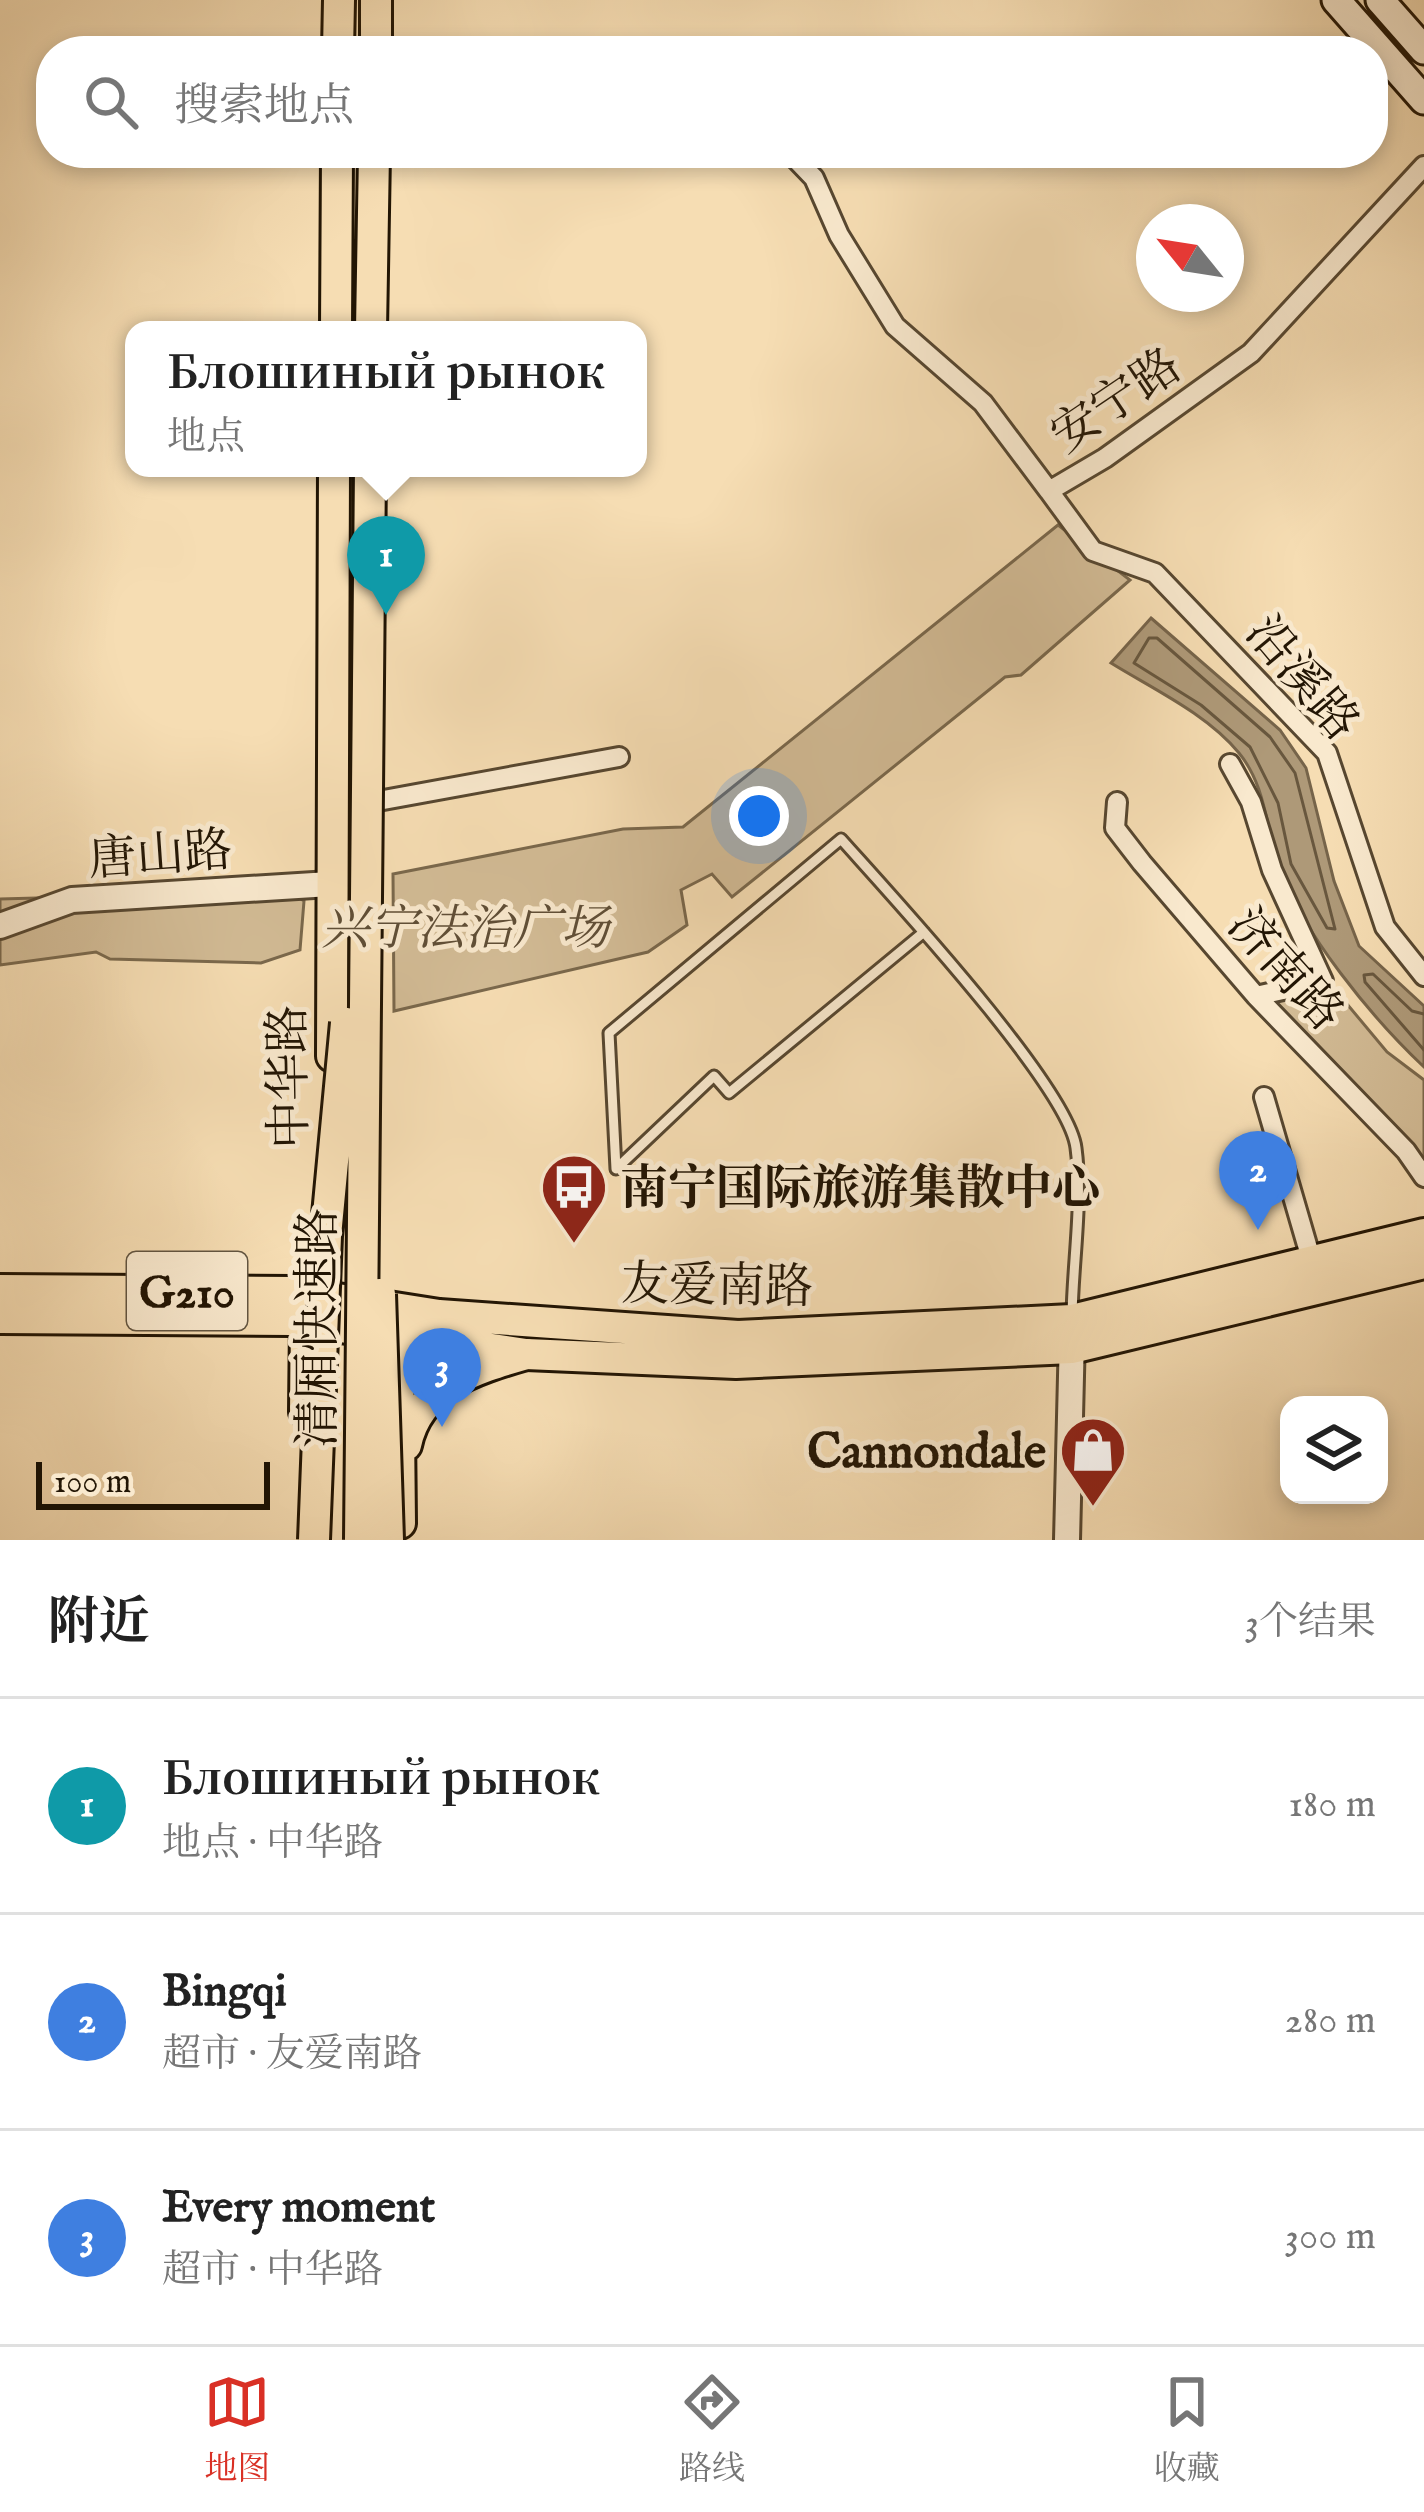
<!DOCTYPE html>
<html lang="zh">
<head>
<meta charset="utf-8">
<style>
  :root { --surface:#fff; --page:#f2f2f2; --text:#222; --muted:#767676; --line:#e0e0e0; --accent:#d93025 }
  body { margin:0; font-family:"IM FELL English","Noto Serif SC",serif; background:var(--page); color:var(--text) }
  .controls { position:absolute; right:36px; bottom:36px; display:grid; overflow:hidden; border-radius:24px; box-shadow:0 6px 18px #0003 }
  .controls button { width:108px; height:108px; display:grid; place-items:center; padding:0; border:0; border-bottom:3px solid var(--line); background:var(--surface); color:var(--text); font:60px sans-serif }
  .compass { position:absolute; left:1136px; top:204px; width:108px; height:108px; border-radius:50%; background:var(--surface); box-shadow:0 6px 18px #0003; rotate:300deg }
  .scale { position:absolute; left:36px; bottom:30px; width:234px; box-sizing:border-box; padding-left:12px; border:6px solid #221504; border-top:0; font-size:33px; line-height:42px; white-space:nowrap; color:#221504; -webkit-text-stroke:9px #f9e9ce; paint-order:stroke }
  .you { position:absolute; left:759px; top:816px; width:42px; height:42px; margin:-30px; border:9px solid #fff; border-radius:50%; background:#1a73e8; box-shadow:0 0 0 18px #1a73e833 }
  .badge { display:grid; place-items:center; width:78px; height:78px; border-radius:50%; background:var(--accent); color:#fff; font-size:39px; font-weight:700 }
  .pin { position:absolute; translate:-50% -99px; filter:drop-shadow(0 3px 6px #0008) }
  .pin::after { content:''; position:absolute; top:63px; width:42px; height:36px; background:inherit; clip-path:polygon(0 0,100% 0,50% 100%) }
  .popup { position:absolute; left:125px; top:321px; width:522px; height:156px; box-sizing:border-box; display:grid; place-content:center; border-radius:24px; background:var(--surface); filter:drop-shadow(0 3px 9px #0005); font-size:39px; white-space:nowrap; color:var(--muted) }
  .popup b { font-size:45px; color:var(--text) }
  .popup::after { content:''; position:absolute; left:50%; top:100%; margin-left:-24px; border:24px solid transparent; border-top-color:var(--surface) }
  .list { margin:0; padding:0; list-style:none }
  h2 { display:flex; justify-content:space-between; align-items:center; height:156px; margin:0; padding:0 48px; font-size:51px }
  h2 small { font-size:39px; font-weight:400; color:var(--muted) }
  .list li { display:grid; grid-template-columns:78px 1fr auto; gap:36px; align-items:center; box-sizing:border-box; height:216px; padding:0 48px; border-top:3px solid var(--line) }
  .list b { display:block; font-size:45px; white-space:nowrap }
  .list p { margin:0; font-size:39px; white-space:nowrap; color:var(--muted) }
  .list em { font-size:39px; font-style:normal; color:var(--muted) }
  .icon { flex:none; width:66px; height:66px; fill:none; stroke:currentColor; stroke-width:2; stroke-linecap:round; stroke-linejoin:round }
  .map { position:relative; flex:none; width:1424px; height:1540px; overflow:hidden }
  .search { position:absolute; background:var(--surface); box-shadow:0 6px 18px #0003; left:36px; right:36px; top:36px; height:132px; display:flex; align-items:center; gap:30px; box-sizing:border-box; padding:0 42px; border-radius:48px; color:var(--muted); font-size:45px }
  .sheet { height:804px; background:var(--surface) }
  nav { display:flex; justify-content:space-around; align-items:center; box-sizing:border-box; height:168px; border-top:3px solid var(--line); background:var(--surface); font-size:33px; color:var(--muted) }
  nav a { display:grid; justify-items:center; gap:6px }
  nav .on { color:var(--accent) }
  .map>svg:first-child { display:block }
</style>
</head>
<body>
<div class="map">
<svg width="1424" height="1540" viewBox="0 0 1424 1540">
  <rect width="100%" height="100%" fill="#f6ddb3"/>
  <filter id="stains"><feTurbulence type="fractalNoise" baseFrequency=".00167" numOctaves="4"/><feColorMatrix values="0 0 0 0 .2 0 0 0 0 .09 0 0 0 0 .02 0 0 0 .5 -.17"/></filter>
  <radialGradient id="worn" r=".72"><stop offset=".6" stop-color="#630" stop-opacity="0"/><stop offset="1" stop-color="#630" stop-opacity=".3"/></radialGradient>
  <path fill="#d2bb95" stroke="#7a684c" stroke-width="3" d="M1058,525L1130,580L1021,675L1005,677L732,897L712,874L681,890L687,925L648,952L394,1011L393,874L623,829L683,827Z
    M290,891L304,901L300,950L261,963L110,959L96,952L0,965V899Z
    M1327,980L1387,1052L1424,1080V1165L1266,991Z"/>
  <path fill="#ae9978" stroke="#76644a" stroke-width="3" d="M1151,618L1280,730L1306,768L1334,881L1359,946L1424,1006V1067C1373,1019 1301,932 1279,866C1266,828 1266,786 1239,753C1207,714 1153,689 1111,663Z"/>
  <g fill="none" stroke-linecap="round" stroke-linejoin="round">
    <path stroke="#68573e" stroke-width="3" d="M1149,638H1157L1270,737L1295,773L1335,929L1327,928L1291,864L1278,803L1250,747L1201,705L1134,663Z
      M1424,1014L1412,1011L1373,974L1364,975L1365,982L1424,1050"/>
    <g stroke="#574730" stroke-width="15">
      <path id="service" d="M924,932L729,1093L714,1076L616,1169L609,1033L841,839C889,893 1069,1087 1076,1148C1083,1201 1073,1261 1072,1315"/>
    </g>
    <g stroke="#574730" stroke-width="24">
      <path id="minor" d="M790,153L814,178L839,235L895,326L983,403L1049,491L1105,458L1251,353L1424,166
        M1049,491L1093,551L1155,573L1327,753L1385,927L1424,976
        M1230,764L1251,802L1272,870L1323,981L1256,996
        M378,801L619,757
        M1117,802L1115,828L1142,863L1256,996L1406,1151L1424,1177
        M1264,1097L1312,1262"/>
    </g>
    <g stroke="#574730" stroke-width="30">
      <path id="tertiary" d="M0,926L72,900L330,884
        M1067,1540L1072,1335"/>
    </g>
    <g stroke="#221504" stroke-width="33">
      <path id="secondary" d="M1336,0L1424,100
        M1380,0L1424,50"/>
    </g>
    <g stroke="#221504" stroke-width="36">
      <path id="primary" d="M0,1290L293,1292L439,1315L738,1336L1072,1320L1424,1234
        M0,1318L292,1320L526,1354L736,1363L1072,1348L1424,1263"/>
    </g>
    <g stroke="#221504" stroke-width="36">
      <path id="trunk" d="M338,51L339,0
        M376,51V0
        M336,330L337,153
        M371,330L374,153
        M332,1056L334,468
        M373,1304L398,1336L400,1523
        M305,1412L306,1322
        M406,1445C418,1386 474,1369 526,1354"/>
    </g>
    <use href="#service" stroke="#f9e9ce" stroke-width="9"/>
    <use href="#minor" stroke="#f9e9ce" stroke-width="18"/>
    <use href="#tertiary" stroke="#f9e9ce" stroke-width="24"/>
    <use href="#secondary" stroke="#f9e9ce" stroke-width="27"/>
    <use href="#primary" stroke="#f6ddb3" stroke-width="30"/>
    <use href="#trunk" stroke="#f6ddb3" stroke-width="30"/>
    <g stroke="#221504" stroke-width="36" stroke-linecap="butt">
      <path id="trunk-bridge" d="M380,1294L388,1540
        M314,1540L326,1236L346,1023
        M360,1540L370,468"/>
    </g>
    <use href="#trunk-bridge" stroke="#f6ddb3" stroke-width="30"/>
  </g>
  <defs>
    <g id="bus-pin" transform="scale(3.45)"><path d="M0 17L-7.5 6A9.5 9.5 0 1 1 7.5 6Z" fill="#8f2418" stroke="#f9e9ce"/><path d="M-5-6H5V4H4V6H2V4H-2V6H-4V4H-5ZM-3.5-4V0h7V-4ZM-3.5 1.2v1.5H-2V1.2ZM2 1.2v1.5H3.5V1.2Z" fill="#fff"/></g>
    <g id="shop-pin" transform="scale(3.45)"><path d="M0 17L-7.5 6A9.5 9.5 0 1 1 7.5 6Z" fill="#8f2418" stroke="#f9e9ce"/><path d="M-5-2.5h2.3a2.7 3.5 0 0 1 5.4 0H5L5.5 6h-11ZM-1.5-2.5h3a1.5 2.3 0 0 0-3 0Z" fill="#fff"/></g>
  </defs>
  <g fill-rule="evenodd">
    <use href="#bus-pin" x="574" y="1187"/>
    <use href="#shop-pin" x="1093" y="1450"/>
  </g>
  <g text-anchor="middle" stroke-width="10" stroke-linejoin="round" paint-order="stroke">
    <rect fill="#f9e9ce" stroke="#625541" stroke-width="3" x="127" y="1252" width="120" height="78" rx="9"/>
    <g font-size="45" font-weight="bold" fill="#221504">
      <text x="187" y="1307">G210</text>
    </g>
    <g font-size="48" fill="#221504" stroke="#f9e9ce">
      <text transform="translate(1115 399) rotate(-34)" y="17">安宁路</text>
      <text transform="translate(1304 677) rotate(50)" y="17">沿溪路</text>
      <text transform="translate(160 853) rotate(-4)" y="17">唐山路</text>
      <text transform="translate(1287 968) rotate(48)" y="17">济南路</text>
      <text transform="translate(287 1077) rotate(-91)" y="17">中华路</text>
      <text transform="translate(717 1284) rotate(1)" y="17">友爱南路</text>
      <text transform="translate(316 1328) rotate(-90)" y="17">清厢快速路</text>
    </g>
    <g font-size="48" font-style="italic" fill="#604f37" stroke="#f9e9ce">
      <text x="465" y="944">兴宁法治广场</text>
    </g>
    <g font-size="48" font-weight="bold" fill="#221504" stroke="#f9e9ce" text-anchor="start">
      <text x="620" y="1204">南宁国际旅游集散中心</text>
      <text x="1046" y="1467" text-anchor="end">Cannondale</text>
    </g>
  </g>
  <rect width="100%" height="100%" filter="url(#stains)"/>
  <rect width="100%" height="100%" fill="url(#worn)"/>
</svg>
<div class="controls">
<button><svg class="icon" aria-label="layers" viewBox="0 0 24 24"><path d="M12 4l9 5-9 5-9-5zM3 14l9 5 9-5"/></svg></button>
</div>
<svg class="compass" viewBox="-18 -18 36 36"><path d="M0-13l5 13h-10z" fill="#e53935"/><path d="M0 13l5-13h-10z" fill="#767676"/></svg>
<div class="scale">100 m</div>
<div class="you"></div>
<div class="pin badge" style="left:386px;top:615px;background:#0f9aa8">1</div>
<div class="popup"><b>Блошиный рынок</b>地点</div>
<div class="pin badge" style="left:1258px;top:1230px;background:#3f7fe0">2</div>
<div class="pin badge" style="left:442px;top:1427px;background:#3f7fe0">3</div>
<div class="search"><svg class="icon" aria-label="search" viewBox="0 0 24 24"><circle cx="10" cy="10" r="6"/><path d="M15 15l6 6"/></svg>搜索地点</div>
</div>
<section class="sheet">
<h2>附近<small>3个结果</small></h2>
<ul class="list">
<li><span class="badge" style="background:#0f9aa8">1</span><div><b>Блошиный рынок</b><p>地点 · 中华路</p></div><em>180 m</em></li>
<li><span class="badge" style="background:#3f7fe0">2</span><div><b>Bingqi</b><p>超市 · 友爱南路</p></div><em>280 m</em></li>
<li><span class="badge" style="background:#3f7fe0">3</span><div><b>Every moment</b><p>超市 · 中华路</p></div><em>300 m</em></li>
</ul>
</section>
<nav>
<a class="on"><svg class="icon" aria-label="map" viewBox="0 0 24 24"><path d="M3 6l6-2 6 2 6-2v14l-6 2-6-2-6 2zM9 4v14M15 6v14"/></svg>地图</a>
<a><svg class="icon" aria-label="directions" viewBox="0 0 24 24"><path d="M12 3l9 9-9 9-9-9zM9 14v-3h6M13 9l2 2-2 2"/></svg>路线</a>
<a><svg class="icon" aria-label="saved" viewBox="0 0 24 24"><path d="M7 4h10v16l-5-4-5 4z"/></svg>收藏</a>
</nav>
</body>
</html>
